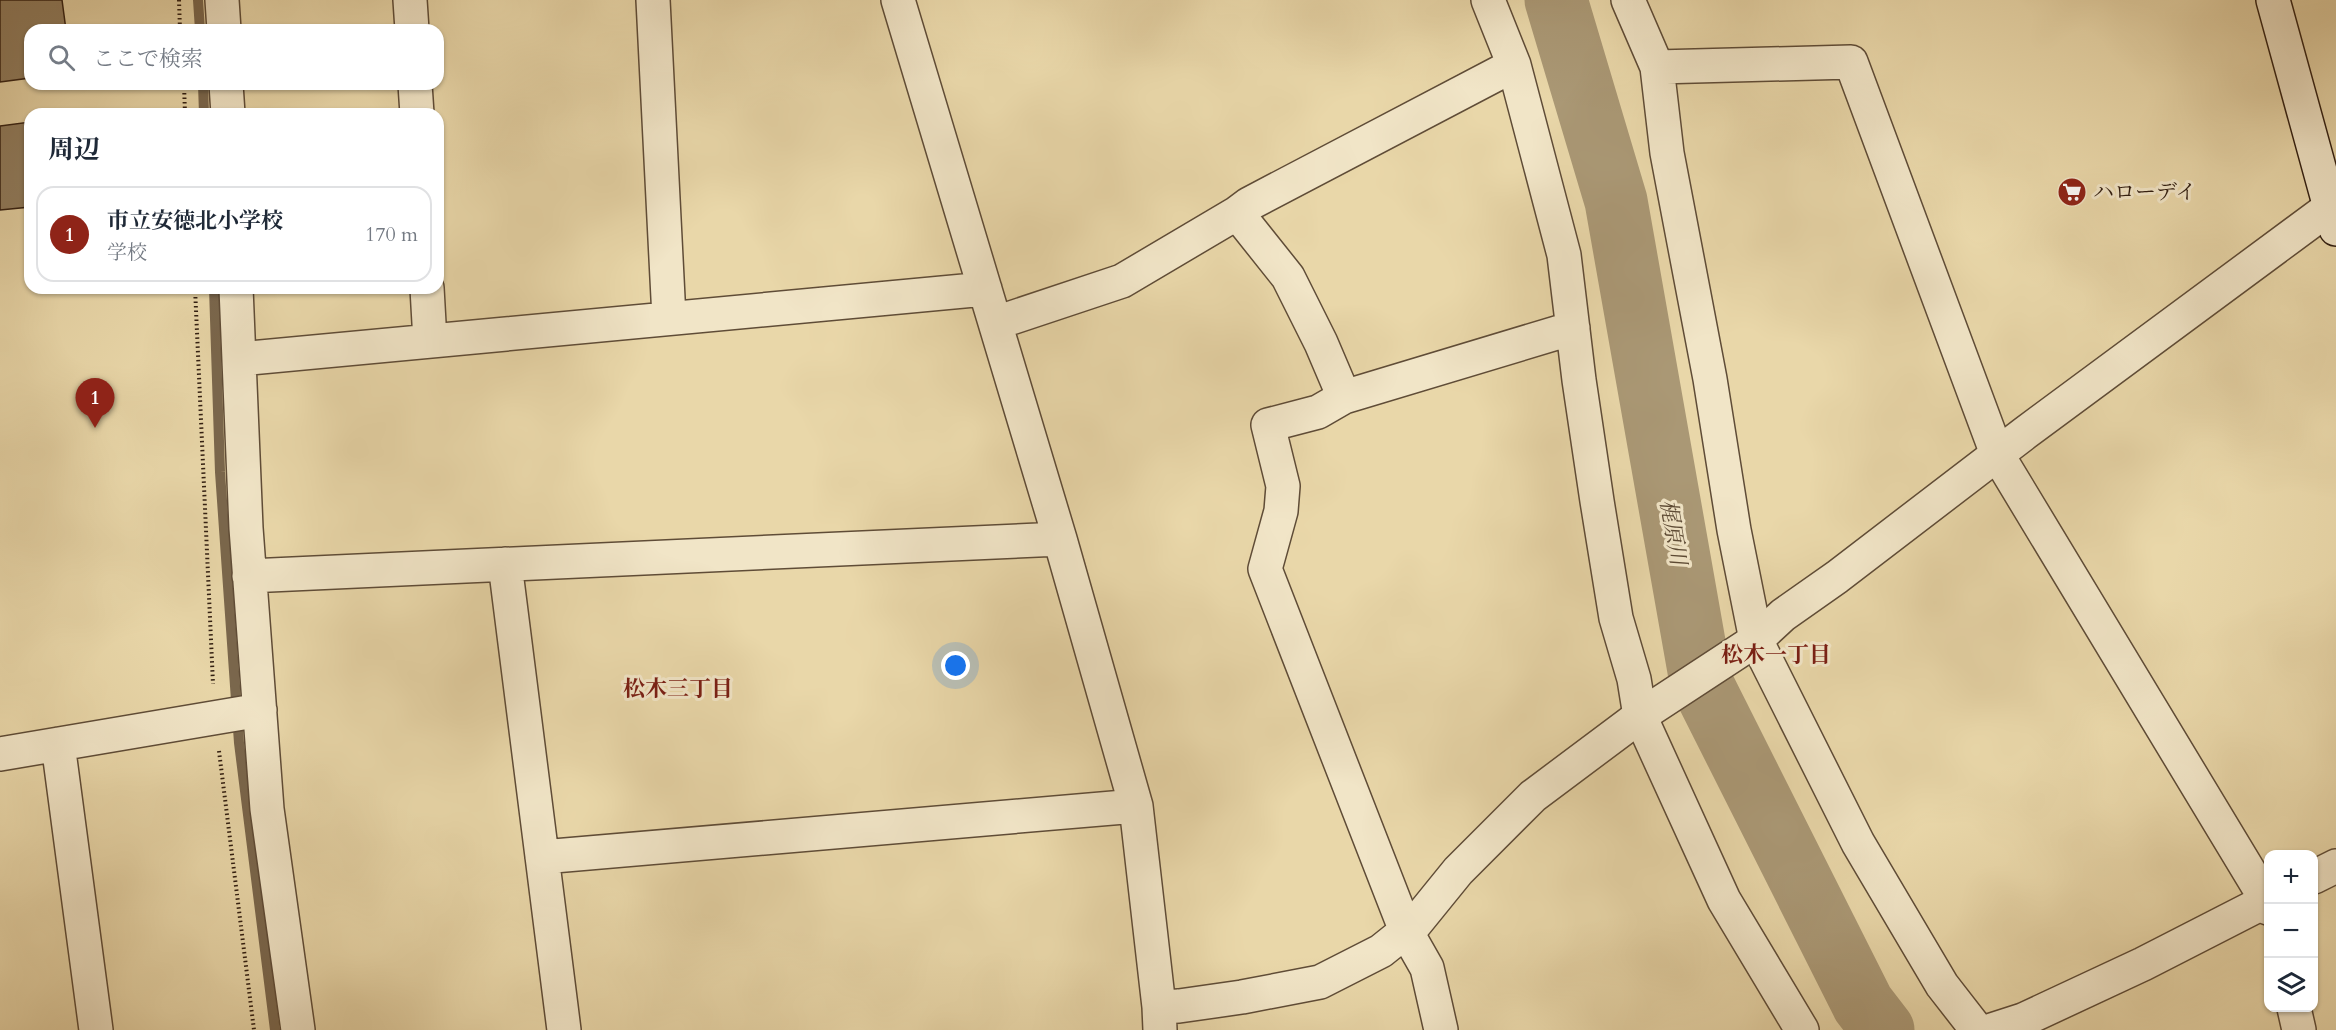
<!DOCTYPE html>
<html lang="ja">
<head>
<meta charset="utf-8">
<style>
  :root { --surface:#fff; --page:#f2f2f3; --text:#1f2937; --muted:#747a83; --line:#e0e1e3; --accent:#8f2418 }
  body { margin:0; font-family:Cardo,"Noto Serif JP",serif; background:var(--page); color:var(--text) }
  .controls { position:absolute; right:18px; bottom:18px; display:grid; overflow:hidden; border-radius:12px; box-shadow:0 2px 4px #0004 }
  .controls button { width:54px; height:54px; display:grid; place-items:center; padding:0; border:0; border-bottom:2px solid var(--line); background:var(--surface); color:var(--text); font:30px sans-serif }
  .you { position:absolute; left:956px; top:666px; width:21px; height:21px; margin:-15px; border:4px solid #fff; border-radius:50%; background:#1a73e8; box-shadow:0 0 0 9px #1a73e833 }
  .badge { display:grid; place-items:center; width:39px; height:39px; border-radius:50%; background:var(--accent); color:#fff; font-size:20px; font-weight:700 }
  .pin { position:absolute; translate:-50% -50px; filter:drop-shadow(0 2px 3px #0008) }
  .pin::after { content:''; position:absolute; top:32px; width:21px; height:18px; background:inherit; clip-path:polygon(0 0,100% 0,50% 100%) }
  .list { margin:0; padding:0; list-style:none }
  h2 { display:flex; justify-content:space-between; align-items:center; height:78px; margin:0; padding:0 24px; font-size:26px }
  h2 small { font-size:20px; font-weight:400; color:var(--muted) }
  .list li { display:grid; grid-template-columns:39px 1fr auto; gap:18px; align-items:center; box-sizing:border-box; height:96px; margin:0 12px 12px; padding:0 12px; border:2px solid var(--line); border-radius:18px }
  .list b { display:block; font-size:22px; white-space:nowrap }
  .list p { margin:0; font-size:20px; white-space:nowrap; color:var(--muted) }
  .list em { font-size:20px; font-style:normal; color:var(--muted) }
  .icon { flex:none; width:33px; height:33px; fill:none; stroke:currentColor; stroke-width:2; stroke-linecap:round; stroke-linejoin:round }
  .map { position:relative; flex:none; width:2336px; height:1030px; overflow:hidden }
  .search { position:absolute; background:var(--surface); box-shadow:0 2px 4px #0004; left:24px; top:24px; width:420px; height:66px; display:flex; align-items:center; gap:15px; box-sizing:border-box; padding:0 21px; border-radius:18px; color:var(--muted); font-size:22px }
  .panel { position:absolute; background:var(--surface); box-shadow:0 2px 4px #0004; left:24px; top:108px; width:420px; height:186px; border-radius:18px }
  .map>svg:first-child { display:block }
</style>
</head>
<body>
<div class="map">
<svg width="2336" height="1030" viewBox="0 0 2336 1030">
  <rect width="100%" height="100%" fill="#e9d7a9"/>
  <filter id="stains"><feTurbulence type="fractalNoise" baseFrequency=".00333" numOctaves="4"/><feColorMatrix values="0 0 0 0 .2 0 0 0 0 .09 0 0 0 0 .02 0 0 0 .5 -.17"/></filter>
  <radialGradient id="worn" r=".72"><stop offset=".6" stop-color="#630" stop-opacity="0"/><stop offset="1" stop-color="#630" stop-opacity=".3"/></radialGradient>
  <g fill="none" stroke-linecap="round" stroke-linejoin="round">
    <path stroke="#7a674d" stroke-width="10" d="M198,0L200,30
      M203,84L204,114
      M214,288L220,472L239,743L275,1030"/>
    <path stroke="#aa9875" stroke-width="63" d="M1556,0L1616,201L1701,682L1863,1004L1883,1030"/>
  </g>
  <path fill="#917e60" stroke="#311e11" stroke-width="1.5" d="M0,0H62L66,30H30V78L0,82Z
    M30,122V207L0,210V126Z"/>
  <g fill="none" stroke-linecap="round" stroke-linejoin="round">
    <g stroke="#5f4c37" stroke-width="36">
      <path id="minor" d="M222,0L224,30
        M410,0L412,30
        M653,0L669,318
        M898,0L1060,539L1136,806L1159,1007
        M1488,0L1514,65L1564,255L1579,380L1597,501L1616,618L1634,679L1640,716L1724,900L1802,1030
        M1628,0L1657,67L1667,153L1710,379L1734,530L1756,640L1858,843L1942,985L1977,1030
        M1657,67L1851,62L1997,454L2267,901L2268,908
        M226,84L228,114
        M415,84L417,114
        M1237,213L1288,277L1321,343L1344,397
        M236,288L246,528L267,809L298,1030
        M427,288L430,341
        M996,323L1122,281L1237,213L1249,204L1514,65
        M239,359L985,289
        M505,564L564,1030
        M249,576L1060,539
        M58,744L96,1030
        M0,754L260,710
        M542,857L1136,806
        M2314,877L2336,866
        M2294,1008L2299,1030
        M1160,1030L1159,1007L1179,1006L1242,997L1320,982L1381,951L1406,931
        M1441,1030L1427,968L1406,931L1265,569L1281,511L1283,486L1268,425L1318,412L1344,397L1573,328
        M1992,1030L2023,1020L2143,964L2268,900"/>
    </g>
    <g stroke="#5f4c37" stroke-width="36">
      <path id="tertiary" d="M1406,931L1415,924L1458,871L1533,796L1640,716L1756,640L1783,615L1837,577L2025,433L2336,203"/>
    </g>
    <g stroke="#311e11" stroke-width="36">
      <path id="secondary" d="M2273,0L2336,229"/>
    </g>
    <path stroke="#311e11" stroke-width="4" stroke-dasharray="1.5 3" stroke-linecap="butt" d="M179,0L180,30
      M184,84L185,114
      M195,288L213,684
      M219,751L254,1030"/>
    <use href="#minor" stroke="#f1e5c7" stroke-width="33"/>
    <use href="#tertiary" stroke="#f1e5c7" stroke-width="33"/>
    <use href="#secondary" stroke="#f1e5c7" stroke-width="33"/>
  </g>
  <defs>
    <g id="supermarket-disc" transform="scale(1.5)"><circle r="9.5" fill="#8f2418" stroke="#f1e5c7"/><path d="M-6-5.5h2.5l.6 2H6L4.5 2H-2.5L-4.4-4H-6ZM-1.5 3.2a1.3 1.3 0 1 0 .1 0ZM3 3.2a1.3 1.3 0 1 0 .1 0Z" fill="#fff"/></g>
  </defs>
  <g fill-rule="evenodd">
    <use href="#supermarket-disc" x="2072" y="192"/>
  </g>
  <g text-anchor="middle" stroke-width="6" stroke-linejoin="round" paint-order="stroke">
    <g font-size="21" fill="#311e11" stroke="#f1e5c7" text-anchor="start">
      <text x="2093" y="199">ハローデイ</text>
    </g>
    <g font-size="22" font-style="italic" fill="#5b4934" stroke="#f1e5c7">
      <text transform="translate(1674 532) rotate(80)" y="8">梶原川</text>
    </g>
    <g font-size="22" font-weight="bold" fill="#7a1f14" stroke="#f1e5c7">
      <text x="1776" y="662">松木一丁目</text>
      <text x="678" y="696">松木三丁目</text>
    </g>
  </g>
  <rect width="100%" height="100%" filter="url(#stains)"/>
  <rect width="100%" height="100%" fill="url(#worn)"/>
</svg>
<div class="controls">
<button>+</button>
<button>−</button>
<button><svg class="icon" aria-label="layers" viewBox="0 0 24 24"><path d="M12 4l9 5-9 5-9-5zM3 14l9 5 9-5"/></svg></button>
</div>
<div class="you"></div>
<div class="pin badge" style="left:95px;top:428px">1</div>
<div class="search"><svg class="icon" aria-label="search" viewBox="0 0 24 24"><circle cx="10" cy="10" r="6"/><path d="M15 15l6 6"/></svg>ここで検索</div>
<section class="panel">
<h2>周辺<small></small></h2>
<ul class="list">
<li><span class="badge">1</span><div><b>市立安徳北小学校</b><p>学校</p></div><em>170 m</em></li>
</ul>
</section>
</div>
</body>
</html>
